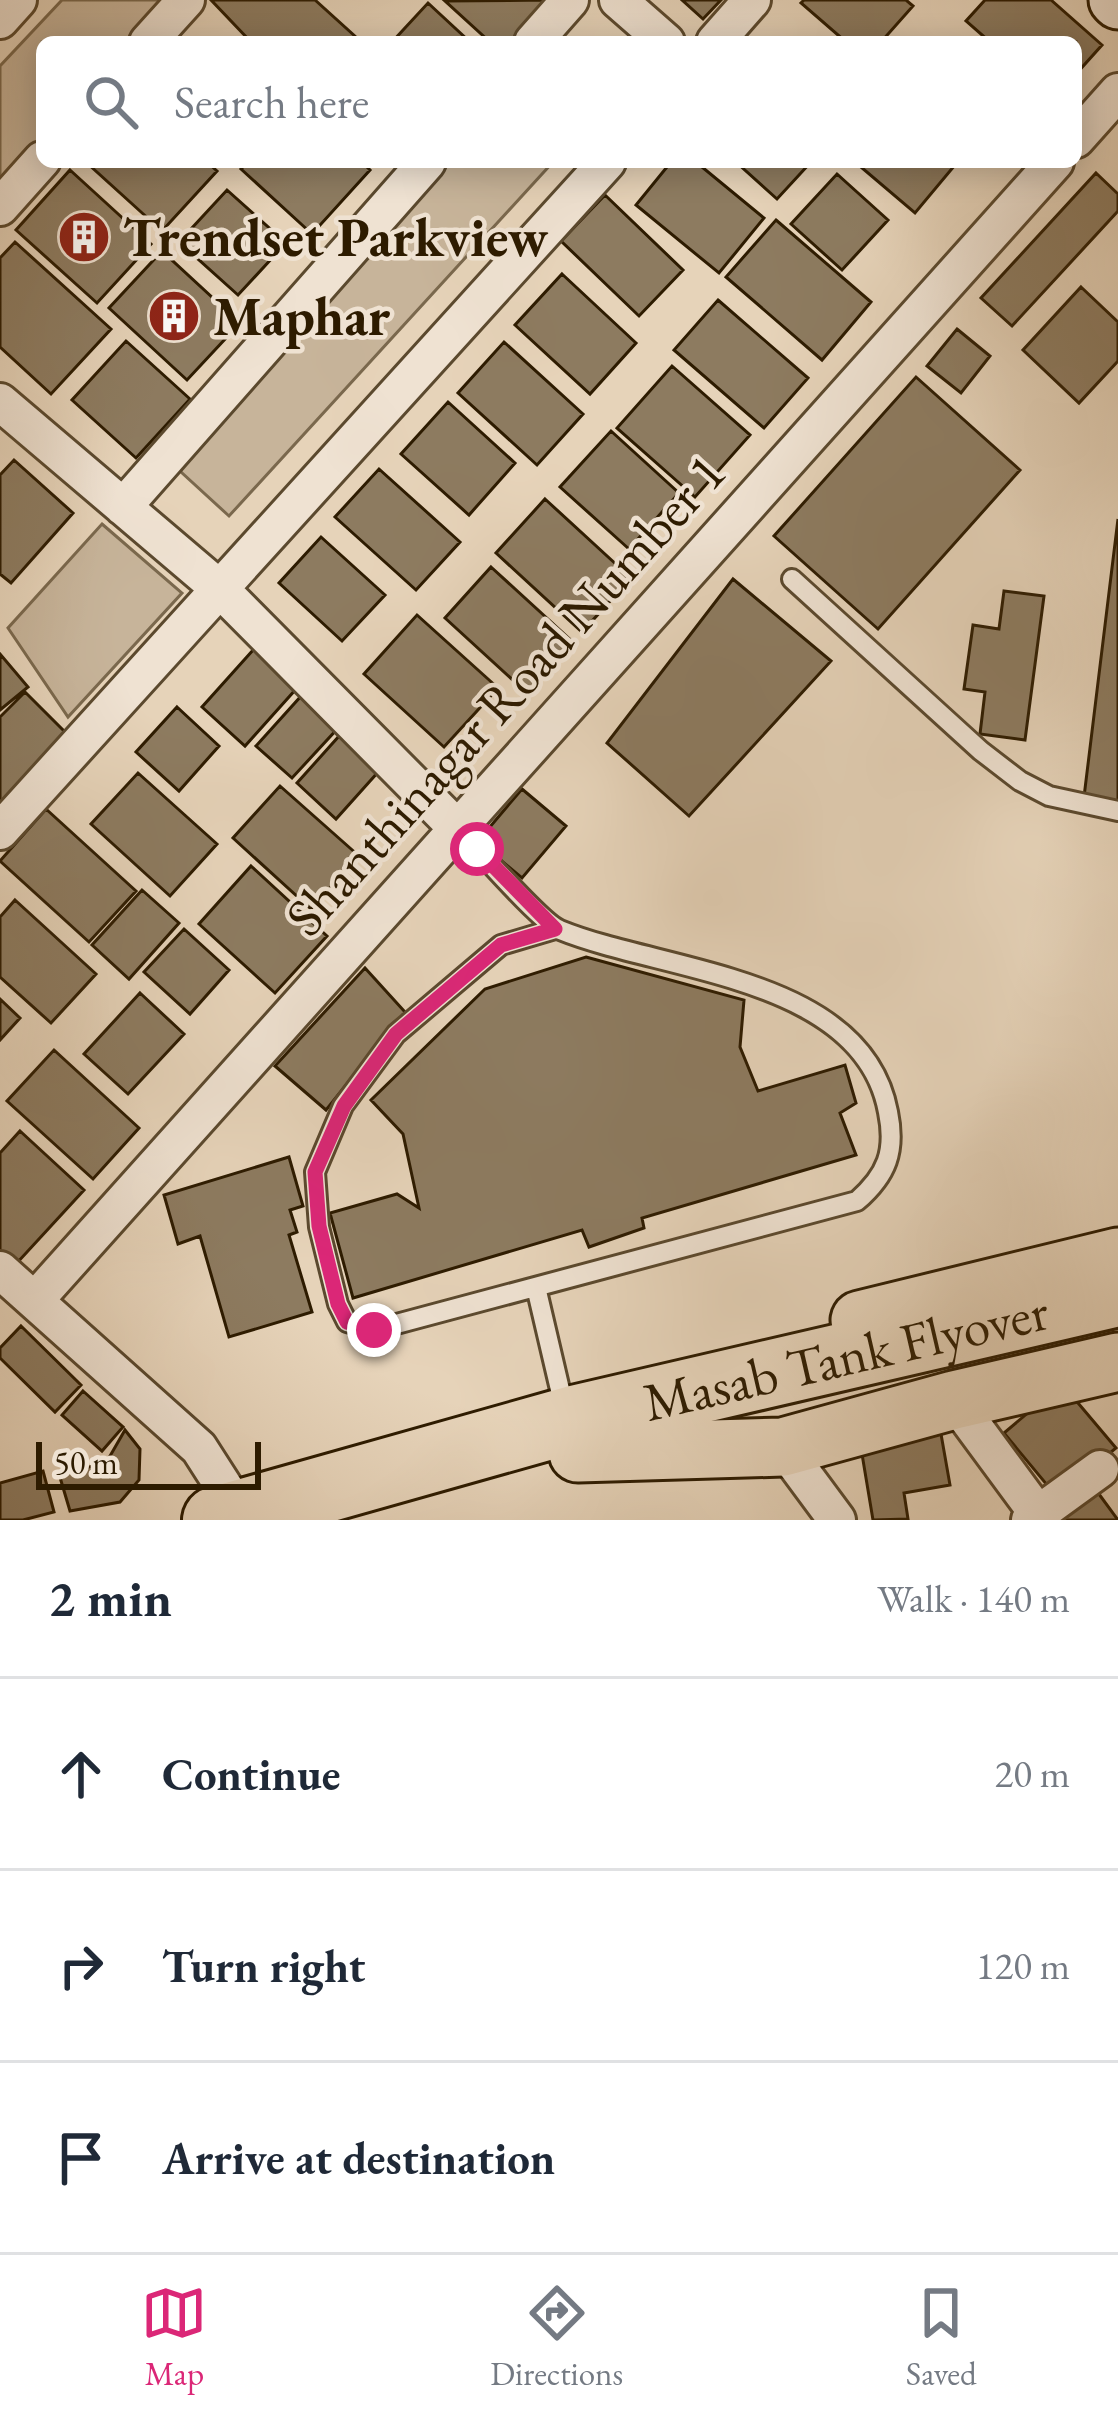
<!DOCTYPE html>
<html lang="en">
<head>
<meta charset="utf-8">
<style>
  :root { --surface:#fff; --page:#f2f2f3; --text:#1f2937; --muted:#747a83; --line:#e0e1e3; --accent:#db2777 }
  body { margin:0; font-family:"EB Garamond",serif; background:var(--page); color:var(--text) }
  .scale { position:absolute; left:36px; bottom:30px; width:225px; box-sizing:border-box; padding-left:12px; border:6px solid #2d1b00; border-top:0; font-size:33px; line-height:42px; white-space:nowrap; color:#2d1b00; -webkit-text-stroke:9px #efe2d2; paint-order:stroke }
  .stop { position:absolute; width:36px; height:36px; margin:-27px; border:9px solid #db2777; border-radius:50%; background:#fff }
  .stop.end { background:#db2777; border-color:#fff; box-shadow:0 3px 12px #0008 }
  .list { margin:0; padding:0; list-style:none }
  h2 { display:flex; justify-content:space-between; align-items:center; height:156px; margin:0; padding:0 48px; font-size:51px }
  h2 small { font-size:39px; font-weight:400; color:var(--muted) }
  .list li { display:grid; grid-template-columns:78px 1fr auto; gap:36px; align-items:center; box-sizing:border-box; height:192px; padding:0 48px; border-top:3px solid var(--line) }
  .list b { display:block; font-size:45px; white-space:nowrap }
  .list em { font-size:39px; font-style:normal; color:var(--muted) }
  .icon { flex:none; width:66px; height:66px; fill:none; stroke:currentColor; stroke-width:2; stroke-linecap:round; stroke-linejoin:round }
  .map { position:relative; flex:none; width:1118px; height:1520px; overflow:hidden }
  .search { position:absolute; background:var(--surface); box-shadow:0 6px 30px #0003; left:36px; right:36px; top:36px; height:132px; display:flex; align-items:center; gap:30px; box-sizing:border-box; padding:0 42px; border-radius:18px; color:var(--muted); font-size:45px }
  .sheet { height:732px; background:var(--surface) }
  nav { display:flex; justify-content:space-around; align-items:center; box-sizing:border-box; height:168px; border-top:3px solid var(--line); background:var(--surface); font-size:33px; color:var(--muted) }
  nav a { display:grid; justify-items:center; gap:6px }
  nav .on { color:var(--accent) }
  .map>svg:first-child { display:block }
</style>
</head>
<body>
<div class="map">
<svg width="1118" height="1520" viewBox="0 0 1118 1520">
  <rect width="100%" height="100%" fill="#e6d3b9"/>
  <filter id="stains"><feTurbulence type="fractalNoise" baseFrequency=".00167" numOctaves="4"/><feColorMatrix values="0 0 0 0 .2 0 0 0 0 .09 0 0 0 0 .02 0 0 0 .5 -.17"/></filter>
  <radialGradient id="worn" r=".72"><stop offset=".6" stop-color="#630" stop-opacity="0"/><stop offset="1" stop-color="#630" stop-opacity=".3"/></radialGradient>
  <path fill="#c7b49a" stroke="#7a684d" stroke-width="3" d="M62,0H167L129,42H42V137L0,183V66Z
    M449,162H553L229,516L169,461Z
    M102,524L182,593L68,717L8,628Z"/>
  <path fill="#8d7b60" stroke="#2d1b00" stroke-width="3" d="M211,0H315L357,38L353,42H251Z
    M682,0H721L703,19Z
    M804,0H906L913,6L881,42H846L801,3Z
    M985,0H1051L1102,45L1076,74V42H990L966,21Z
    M445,1L549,0L551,1L513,42H490Z
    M428,3L470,42H392Z
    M207,162L217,171L162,231L87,163Z
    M248,162H362L370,170L312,234L241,169Z
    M671,162H696L764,218L719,273L636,205Z
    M736,162H811L777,199Z
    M855,162H951L955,165L915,213Z
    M70,170L151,244L97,303L16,230Z
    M1096,173L1118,194V211L1012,326L981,298Z
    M837,174L888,220L842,270L791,224Z
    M227,190L286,243L238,295L179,242Z
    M605,195L683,270L639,316L561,241Z
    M776,220L871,302L822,360L726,277Z
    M15,242L111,329L51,394L0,347V258Z
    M162,251L240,323L187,380L109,308Z
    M562,274L636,343L590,394L515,325Z
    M1081,287L1118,322V361L1079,403L1023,350Z
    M718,300L808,378L764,428L674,350Z
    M957,329L990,356L961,393L927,366Z
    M126,341L190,399L136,458L72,400Z
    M504,342L583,414L537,465L458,393Z
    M672,366L750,435L695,497L617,428Z
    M916,377L1020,470L878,629L774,536Z
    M448,402L515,463L469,515L401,454Z
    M611,431L679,493L629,549L560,487Z
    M14,460L73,513L11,583L0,574V475Z
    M379,469L460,542L416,590L335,517Z
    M545,499L631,578L582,632L496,553Z
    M1118,519V802L1084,797Z
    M321,537L385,595L342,641L279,583Z
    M491,567L573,642L527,693L445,618Z
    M733,579L831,661L689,816L607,743Z
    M1004,591L1044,596L1025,740L980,734L985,692L964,689L973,625L999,629Z
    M417,615L498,688L444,747L364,674Z
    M262,640L305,679L245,746L202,707Z
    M0,654L28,687L0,710Z
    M25,692L75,742L0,812V717Z
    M303,694L339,727L292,778L256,746Z
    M177,707L219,746L179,791L136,752Z
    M349,725L388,761L336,819L297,783Z
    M138,773L217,844L170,896L91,824Z
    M280,786L359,856L311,909L233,838Z
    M522,789L566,826L522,878L478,841Z
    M46,809L136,891L89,942L0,861Z
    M251,866L327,936L275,993L199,924Z
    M142,890L179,923L129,979L92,945Z
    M15,900L96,974L51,1023L0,977V917Z
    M184,929L229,970L190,1014L144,972Z
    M586,957L744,1000L740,1047L758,1091L845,1065L856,1103L840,1113L856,1155L642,1218L644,1228L589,1247L582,1230L353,1298L330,1213L397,1194L419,1208L403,1134L371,1100L485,989Z
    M365,968L405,1012L326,1110L275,1066Z
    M140,993L184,1034L128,1094L84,1054Z
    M0,999L20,1018L0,1040Z
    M54,1050L139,1128L93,1179L7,1101Z
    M20,1131L84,1190L16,1264L0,1250V1153Z
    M289,1157L303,1206L290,1210L297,1232L289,1235L312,1312L229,1337L200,1236L178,1244L164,1195Z
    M21,1326L81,1385L55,1412L0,1358V1348Z
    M1062,1384L1116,1448L1057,1497L1004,1433Z
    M83,1391L123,1427L102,1451L62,1415Z
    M125,1430L140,1449L139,1480L120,1502L70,1511L59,1474L106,1463Z
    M941,1434L950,1485L904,1493L908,1519L873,1520L861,1448Z
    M43,1471L54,1512L23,1520H0V1483Z
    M1096,1490L1118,1520H1060Z"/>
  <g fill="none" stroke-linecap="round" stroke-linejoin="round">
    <g stroke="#5b492e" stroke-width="24">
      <path id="lane" d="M792,579L981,751L1020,781L1049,796L1118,811
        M456,827C475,846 541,923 560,930C663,972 863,976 888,1112C896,1151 887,1175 857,1201L374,1330L347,1322L338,1304L319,1227L315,1172L343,1106L396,1034L501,945L555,929
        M536,1287L565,1411"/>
    </g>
    <g stroke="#5b492e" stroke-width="42">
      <path id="street" d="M618,0L666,42
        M0,20L18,0
        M148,42L186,0
        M533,42L570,0
        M715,42L752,0
        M1076,139L1118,92
        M0,207L42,160
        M0,402L221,590L456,827
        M123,507L427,162
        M0,831L607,162
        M0,1270L199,1448L240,1512
        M36,1299L1055,162
        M954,1400L1038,1514L1030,1520
        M783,1447L837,1520
        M1038,1514L1100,1469"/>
    </g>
    <g stroke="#2d1b00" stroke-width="57">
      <path id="secondary" d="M1115,0L1118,3"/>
    </g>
    <g stroke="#2d1b00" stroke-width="63">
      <path id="primary" d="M860,1320L1118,1257
        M578,1453L783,1447L954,1400L1118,1362"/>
    </g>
    <g stroke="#2d1b00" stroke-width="72">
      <g id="highway">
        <path id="s1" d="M216,1520L574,1419L1118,1293"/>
      </g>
    </g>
    <use href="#lane" stroke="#efe2d2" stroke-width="18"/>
    <use href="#street" stroke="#efe2d2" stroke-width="36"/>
    <use href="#secondary" stroke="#efe2d2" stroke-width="51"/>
    <use href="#primary" stroke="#e6d3b9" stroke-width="57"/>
    <use href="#highway" stroke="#e6d3b9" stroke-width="66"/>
  </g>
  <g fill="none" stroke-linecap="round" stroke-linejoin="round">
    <path stroke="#db2777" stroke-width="15" d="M374,1330L347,1322L338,1304L319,1226L315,1172L344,1106L396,1034L501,945L555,929L477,849"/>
  </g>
  <defs>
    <g id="building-disc" transform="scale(2.7)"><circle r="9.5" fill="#8f2418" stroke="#efe2d2"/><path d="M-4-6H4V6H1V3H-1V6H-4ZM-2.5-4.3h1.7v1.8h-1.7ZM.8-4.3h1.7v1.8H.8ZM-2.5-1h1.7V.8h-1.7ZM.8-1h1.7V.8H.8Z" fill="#fff"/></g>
  </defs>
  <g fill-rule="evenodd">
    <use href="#building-disc" x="84" y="237"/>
    <use href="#building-disc" x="174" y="316"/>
  </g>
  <g text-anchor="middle" stroke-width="9" stroke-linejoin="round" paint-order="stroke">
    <g font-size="54" font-weight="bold" fill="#2d1b00" stroke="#efe2d2" text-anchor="start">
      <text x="123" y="256">Trendset Parkview</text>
      <text x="213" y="335">Maphar</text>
    </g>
    <g font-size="54" fill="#2d1b00" stroke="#efe2d2">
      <text transform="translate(505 694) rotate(-48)" y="19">Shanthinagar Road Number 1</text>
      <text dy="19" stroke="none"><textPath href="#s1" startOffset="651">Masab Tank Flyover</textPath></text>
    </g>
  </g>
  <rect width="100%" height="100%" filter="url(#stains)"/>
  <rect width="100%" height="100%" fill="url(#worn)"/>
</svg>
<div class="scale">50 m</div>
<div class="stop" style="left:477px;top:849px"></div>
<div class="stop end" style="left:374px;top:1330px"></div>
<div class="search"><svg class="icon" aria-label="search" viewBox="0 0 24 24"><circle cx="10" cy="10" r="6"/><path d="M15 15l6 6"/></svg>Search here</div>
</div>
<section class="sheet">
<h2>2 min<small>Walk · 140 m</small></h2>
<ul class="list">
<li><svg class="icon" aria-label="ahead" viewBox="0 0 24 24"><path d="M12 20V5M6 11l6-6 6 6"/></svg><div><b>Continue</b></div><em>20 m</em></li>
<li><svg class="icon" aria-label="right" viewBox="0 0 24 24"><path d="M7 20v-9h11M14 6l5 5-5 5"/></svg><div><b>Turn right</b></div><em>120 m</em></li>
<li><svg class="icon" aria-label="arrive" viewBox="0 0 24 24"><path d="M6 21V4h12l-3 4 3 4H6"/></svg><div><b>Arrive at destination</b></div></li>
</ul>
</section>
<nav>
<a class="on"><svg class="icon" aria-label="map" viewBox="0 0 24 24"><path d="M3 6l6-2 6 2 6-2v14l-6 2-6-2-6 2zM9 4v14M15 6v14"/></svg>Map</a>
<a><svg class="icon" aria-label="directions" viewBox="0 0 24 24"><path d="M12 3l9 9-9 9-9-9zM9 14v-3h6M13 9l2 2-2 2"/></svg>Directions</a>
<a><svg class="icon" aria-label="saved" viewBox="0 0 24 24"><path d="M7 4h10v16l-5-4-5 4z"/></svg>Saved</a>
</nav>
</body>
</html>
